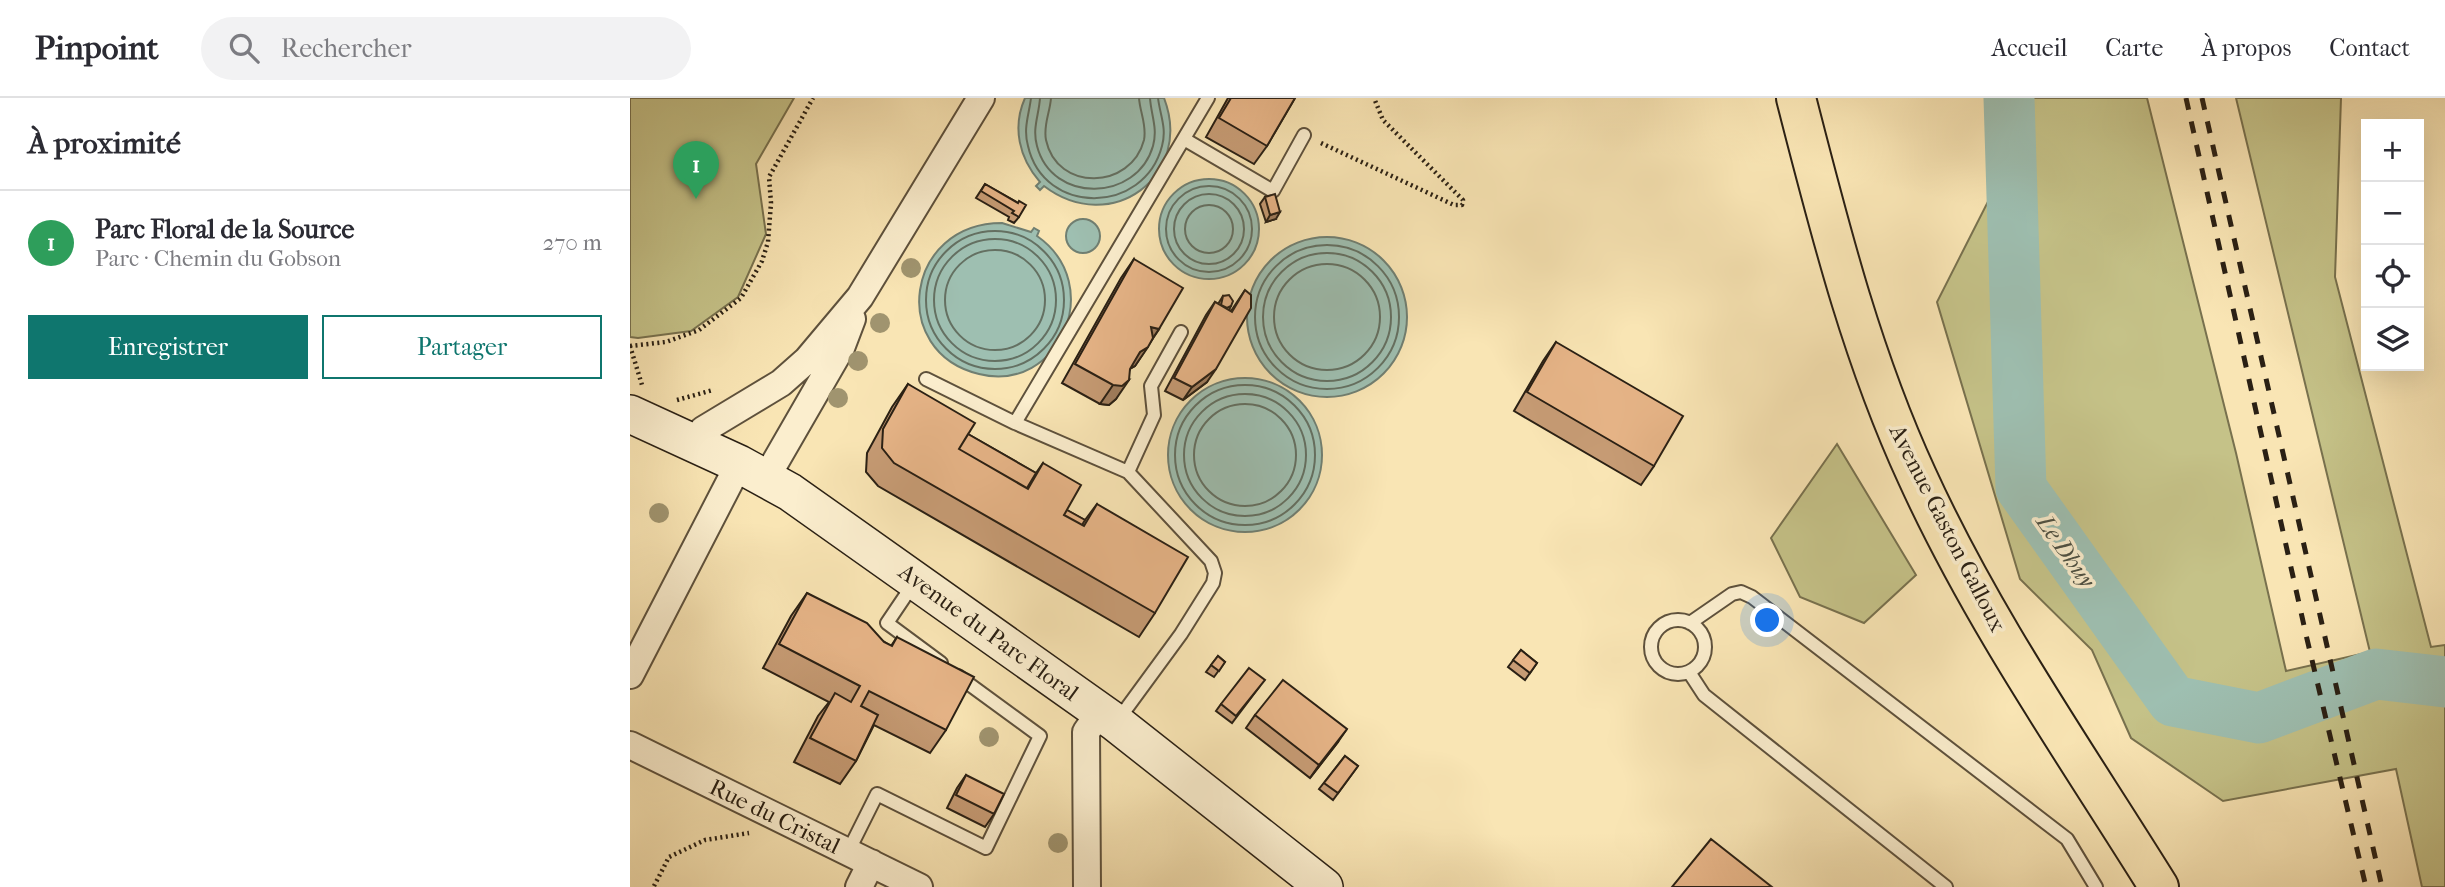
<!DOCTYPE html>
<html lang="fr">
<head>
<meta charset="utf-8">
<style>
  :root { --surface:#fff; --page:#f2f2f3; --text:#2b2b33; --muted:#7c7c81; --line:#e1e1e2; --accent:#0f766e }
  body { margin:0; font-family:"IM FELL French Canon",serif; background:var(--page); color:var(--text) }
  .controls { position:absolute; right:21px; top:21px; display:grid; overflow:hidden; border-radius:0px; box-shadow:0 7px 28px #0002 }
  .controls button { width:63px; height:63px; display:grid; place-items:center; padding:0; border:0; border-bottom:2px solid var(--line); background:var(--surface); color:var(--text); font:35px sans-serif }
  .you { position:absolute; left:1138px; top:523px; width:24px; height:24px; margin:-18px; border:5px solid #fff; border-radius:50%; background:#1a73e8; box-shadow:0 0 0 10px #1a73e833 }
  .badge { display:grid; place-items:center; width:46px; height:46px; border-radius:50%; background:var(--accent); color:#fff; font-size:23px; font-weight:700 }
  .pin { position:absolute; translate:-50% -58px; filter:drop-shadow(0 2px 4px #0008) }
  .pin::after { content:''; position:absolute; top:37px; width:24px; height:21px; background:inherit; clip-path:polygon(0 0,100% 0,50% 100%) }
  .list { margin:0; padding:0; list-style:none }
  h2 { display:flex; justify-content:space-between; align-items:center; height:91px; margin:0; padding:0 28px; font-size:30px }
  h2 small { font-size:23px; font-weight:400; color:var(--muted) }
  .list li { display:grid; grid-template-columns:46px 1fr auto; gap:21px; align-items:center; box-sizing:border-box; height:105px; padding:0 28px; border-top:2px solid var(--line) }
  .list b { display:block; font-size:26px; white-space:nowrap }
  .list p { margin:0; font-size:23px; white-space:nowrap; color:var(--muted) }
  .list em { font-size:23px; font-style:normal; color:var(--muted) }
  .actions { display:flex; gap:14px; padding:21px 28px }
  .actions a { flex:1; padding:16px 0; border:2px solid var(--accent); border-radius:0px; text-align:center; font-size:24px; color:var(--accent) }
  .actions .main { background:var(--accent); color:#fff }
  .icon { flex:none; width:38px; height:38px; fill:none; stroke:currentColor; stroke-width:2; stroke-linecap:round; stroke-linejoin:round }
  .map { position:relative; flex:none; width:1815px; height:789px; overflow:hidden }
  header { display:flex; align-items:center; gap:42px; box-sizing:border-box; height:98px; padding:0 35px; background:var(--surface); border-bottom:2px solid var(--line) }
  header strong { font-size:33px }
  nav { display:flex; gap:38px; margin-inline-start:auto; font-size:24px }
  .search { width:490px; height:63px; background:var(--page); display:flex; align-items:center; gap:18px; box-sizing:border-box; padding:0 24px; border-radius:38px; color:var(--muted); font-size:26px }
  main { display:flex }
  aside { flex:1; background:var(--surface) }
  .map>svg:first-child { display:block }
</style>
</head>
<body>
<header>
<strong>Pinpoint</strong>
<div class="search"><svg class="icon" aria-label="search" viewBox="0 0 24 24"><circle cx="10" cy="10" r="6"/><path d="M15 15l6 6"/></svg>Rechercher</div>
<nav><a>Accueil</a><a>Carte</a><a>À propos</a><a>Contact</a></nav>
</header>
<main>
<aside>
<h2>À proximité<small></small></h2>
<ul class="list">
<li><span class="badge" style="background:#2e9e5b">1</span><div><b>Parc Floral de la Source</b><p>Parc · Chemin du Gobson</p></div><em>270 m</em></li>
</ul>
<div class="actions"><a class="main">Enregistrer</a><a>Partager</a></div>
</aside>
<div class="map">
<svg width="1815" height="789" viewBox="0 0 1815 789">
  <rect width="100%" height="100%" fill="#f9e5b4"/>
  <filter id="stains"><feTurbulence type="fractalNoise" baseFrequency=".00286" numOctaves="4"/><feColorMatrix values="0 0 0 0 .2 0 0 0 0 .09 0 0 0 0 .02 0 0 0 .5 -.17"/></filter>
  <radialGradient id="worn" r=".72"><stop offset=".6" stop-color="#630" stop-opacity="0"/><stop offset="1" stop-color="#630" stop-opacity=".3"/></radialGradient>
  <path fill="#c5c288" stroke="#78714e" stroke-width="2" d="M0,0H164L126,66L136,136L108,199L61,233L8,240L0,239Z
    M1398,0H1517L1606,355L1656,573L1740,554L1606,0H1711L1705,179L1801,549L1815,547V789H1792L1766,671L1593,703L1501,640L1462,552L1390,481L1307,204L1403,15Z
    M1207,346L1286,477L1234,525L1170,499L1141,440Z"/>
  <path fill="#9ebfb1" stroke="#707f72" stroke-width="2" d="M395,0H534C564,78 481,139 414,88L410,92L406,88L410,84C389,60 382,29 395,0Z
    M529 131a50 50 0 1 1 100 0a50 50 0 1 1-100 0Z
    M436 138a17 17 0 1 1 34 0a17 17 0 1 1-34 0Z
    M372,125L401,134L404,130L409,133L407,138C477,187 429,296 349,276C258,254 275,125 372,125Z
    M617 219a80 80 0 1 1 160 0a80 80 0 1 1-160 0Z
    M538 357a77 77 0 1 1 154 0a77 77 0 1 1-154 0Z"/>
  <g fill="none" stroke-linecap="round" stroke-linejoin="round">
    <path stroke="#647062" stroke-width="2" d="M401,0C399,17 393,30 398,48C414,118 514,117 532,48C537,30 530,17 528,0
      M410,0C409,17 402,30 407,48C422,106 507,104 523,48C528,30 521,17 520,0
      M421,0C420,15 413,27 416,42C427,94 501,92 514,42C517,27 510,15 509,0
      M536 131a43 43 0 1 1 86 0a43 43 0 1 1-86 0Z
      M544 131a35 35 0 1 1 70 0a35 35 0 1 1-70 0Z
      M555 131a24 24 0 1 1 48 0a24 24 0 1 1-48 0Z
      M296 202a69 69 0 1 1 138 0a69 69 0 1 1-138 0Z
      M304 202a61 61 0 1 1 122 0a61 61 0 1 1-122 0Z
      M625 219a72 72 0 1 1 144 0a72 72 0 1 1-144 0Z
      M315 202a50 50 0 1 1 100 0a50 50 0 1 1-100 0Z
      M633 219a64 64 0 1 1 128 0a64 64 0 1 1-128 0Z
      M644 219a53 53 0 1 1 106 0a53 53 0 1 1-106 0Z
      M545 357a70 70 0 1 1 140 0a70 70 0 1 1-140 0Z
      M554 357a61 61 0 1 1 122 0a61 61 0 1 1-122 0Z
      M564 357a51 51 0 1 1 102 0a51 51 0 1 1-102 0Z"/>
    <path stroke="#9ebfb1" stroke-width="51" d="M1379,0L1391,390L1543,603L1629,620L1746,576L1815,584"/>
    <g stroke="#5e513c" stroke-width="16">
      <path id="service" d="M554,41L643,93L674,37
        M296,281L385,325L498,374L581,463L585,475L583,485L551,536L488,622
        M385,325L578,0
        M498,374L524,317L521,288L551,234
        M284,485L257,525L311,565
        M1021 549a27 27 0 1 1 54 0a27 27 0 1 1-54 0Z
        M1060,525L1102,496L1111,494L1122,499L1437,741L1466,789
        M1059,574L1074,597L1316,789
        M218,754L247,696L356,750L410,638L328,578"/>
    </g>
    <g stroke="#5e513c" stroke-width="30">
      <path id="minor" d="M65,347L73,332L151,285L177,262L230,199L351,0
        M136,380L211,250L222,221
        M0,577L109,366
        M0,647L289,789
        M229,789L241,765
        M457,789L456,634L470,614"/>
    </g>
    <g stroke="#2a2014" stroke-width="40">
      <path id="secondary" d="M0,316L109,366L160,394L486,625L694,789"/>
    </g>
    <g stroke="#2a2014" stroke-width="42">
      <path id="primary" d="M1166,0C1199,128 1231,257 1287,378C1353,523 1445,654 1529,789"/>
    </g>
    <path stroke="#2a2014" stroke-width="4.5" stroke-dasharray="2 3.5" stroke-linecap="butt" d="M691,45L824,107H832L833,102L753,22L744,0
      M0,248L36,244L69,232L111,200L132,163L138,144L141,105L139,79L183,0
      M0,248L12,287
      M47,302L83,292
      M24,788L39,759L75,742L119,735"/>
    <use href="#service" stroke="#fbeece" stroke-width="12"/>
    <use href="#minor" stroke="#fbeece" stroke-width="26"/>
    <use href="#secondary" stroke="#fbeece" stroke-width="37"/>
    <use href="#primary" stroke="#f9e5b4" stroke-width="38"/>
    <path stroke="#2a2014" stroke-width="5" stroke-dasharray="12 12" stroke-linecap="butt" d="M1556,0L1677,541L1736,789
      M1572,0L1752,789"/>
  </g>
  <g fill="#a0946f">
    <circle cx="281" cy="170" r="10"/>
    <circle cx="250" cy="225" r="10"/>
    <circle cx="228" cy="263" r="10"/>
    <circle cx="208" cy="300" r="10"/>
    <circle cx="29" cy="415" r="10"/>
    <circle cx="359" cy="639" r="10"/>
    <circle cx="428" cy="745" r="10"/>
  </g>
  <path fill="#c69b74" stroke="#2a2014" stroke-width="2" d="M598,0H665L637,48L624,66L576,39Z
    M355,86L388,105L389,119L384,125L378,122L379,119L346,100Z
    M635,99L646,121L636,124L630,106Z
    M504,161L529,231L505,268L500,271L486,301L479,307L470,306L432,285L491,180Z
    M615,192L577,284L553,302L535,293L576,217L585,204L588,206L593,198L601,208L599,212L601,213Z
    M926,244L1024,368L1011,387L884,313L913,263Z
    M278,286L338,336L406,375L413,365L437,412L455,422L467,406L525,515L509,539L248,388L236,374L237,355L262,309Z
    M177,495L261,548L267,539L316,632L300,655L244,627L226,663L210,686L164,664L188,618L199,604L133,570L161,518Z
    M891,552L907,565L895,582L878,569Z
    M588,558L595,564L584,579L576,574Z
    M630,588L602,625L586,613L591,606Z
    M625,617L708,644L680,680L616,630Z
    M715,658L728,668L703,702L689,691Z
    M336,677L364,716L355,729L317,710L327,690Z"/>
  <path fill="#a17e5e" stroke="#2a2014" stroke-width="2" d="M650,114L646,121L636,124L640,117Z
    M521,229L529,231L516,250Z
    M518,249L505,268L497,272L510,254Z
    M586,271L577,284L553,302L562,289Z
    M499,282L486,301L479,307L470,306L483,287Z
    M717,631L708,644L680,680L689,667Z"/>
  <path fill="#e6b487" stroke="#2a2014" stroke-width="2" d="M601,0H665L637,48L589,20Z
    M355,86L388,105L389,103L396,107L389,119L382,115L384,113L351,93Z
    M645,96L650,114L640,117L635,99Z
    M504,161L553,190L529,231L521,229L523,240L518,249L510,254L500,271L499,282L492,288L483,287L445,266Z
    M615,192L621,197V210L586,271L562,289L544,280L585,204L602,214Z
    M599,197L603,203L601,208L597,210L591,207L593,198Z
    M926,244L1053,318L1024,368L897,294Z
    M278,286L345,325L329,351L398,391L413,365L451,387L434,417L454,428L467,406L558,459L525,515L264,365L252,350L253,331Z
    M338,336L406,375L397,390L329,351Z
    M437,412L455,422L452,427L434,417Z
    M177,495L237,525L254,544L262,548L267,539L344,579L316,632L239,593L231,608L248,617L226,663L180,640L205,595L221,604L230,588L149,546Z
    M891,552L907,565L900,575L883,562Z
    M588,558L595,564L589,573L581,567Z
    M619,570L635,582L606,618L591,606Z
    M653,582L717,631L689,667L625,617Z
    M715,658L728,668L708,695L694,685Z
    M336,677L374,696L364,716L326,697Z
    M1081,741L1142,789H1042Z"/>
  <g text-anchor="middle" stroke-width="7" stroke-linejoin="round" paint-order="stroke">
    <g font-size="23" fill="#2a2014" stroke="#fbeece">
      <text transform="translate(1318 430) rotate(63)" y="8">Avenue Gaston Galloux</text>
      <text transform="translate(359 534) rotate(36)" y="8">Avenue du Parc Floral</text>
      <text transform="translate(145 718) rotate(26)" y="8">Rue du Cristal</text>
    </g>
    <g font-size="24" font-style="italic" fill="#4d5043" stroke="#fbeece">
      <text transform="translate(1436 453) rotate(55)" y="8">Le Dhuy</text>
    </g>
  </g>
  <rect width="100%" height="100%" filter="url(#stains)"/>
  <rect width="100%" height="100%" fill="url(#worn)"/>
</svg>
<div class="controls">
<button>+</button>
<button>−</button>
<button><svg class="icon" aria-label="locate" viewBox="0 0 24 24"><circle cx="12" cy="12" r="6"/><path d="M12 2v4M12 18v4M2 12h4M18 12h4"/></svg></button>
<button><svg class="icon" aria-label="layers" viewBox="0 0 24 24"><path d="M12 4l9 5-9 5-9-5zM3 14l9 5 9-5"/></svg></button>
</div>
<div class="you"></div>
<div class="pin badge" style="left:66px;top:101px;background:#2e9e5b">1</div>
</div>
</main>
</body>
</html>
